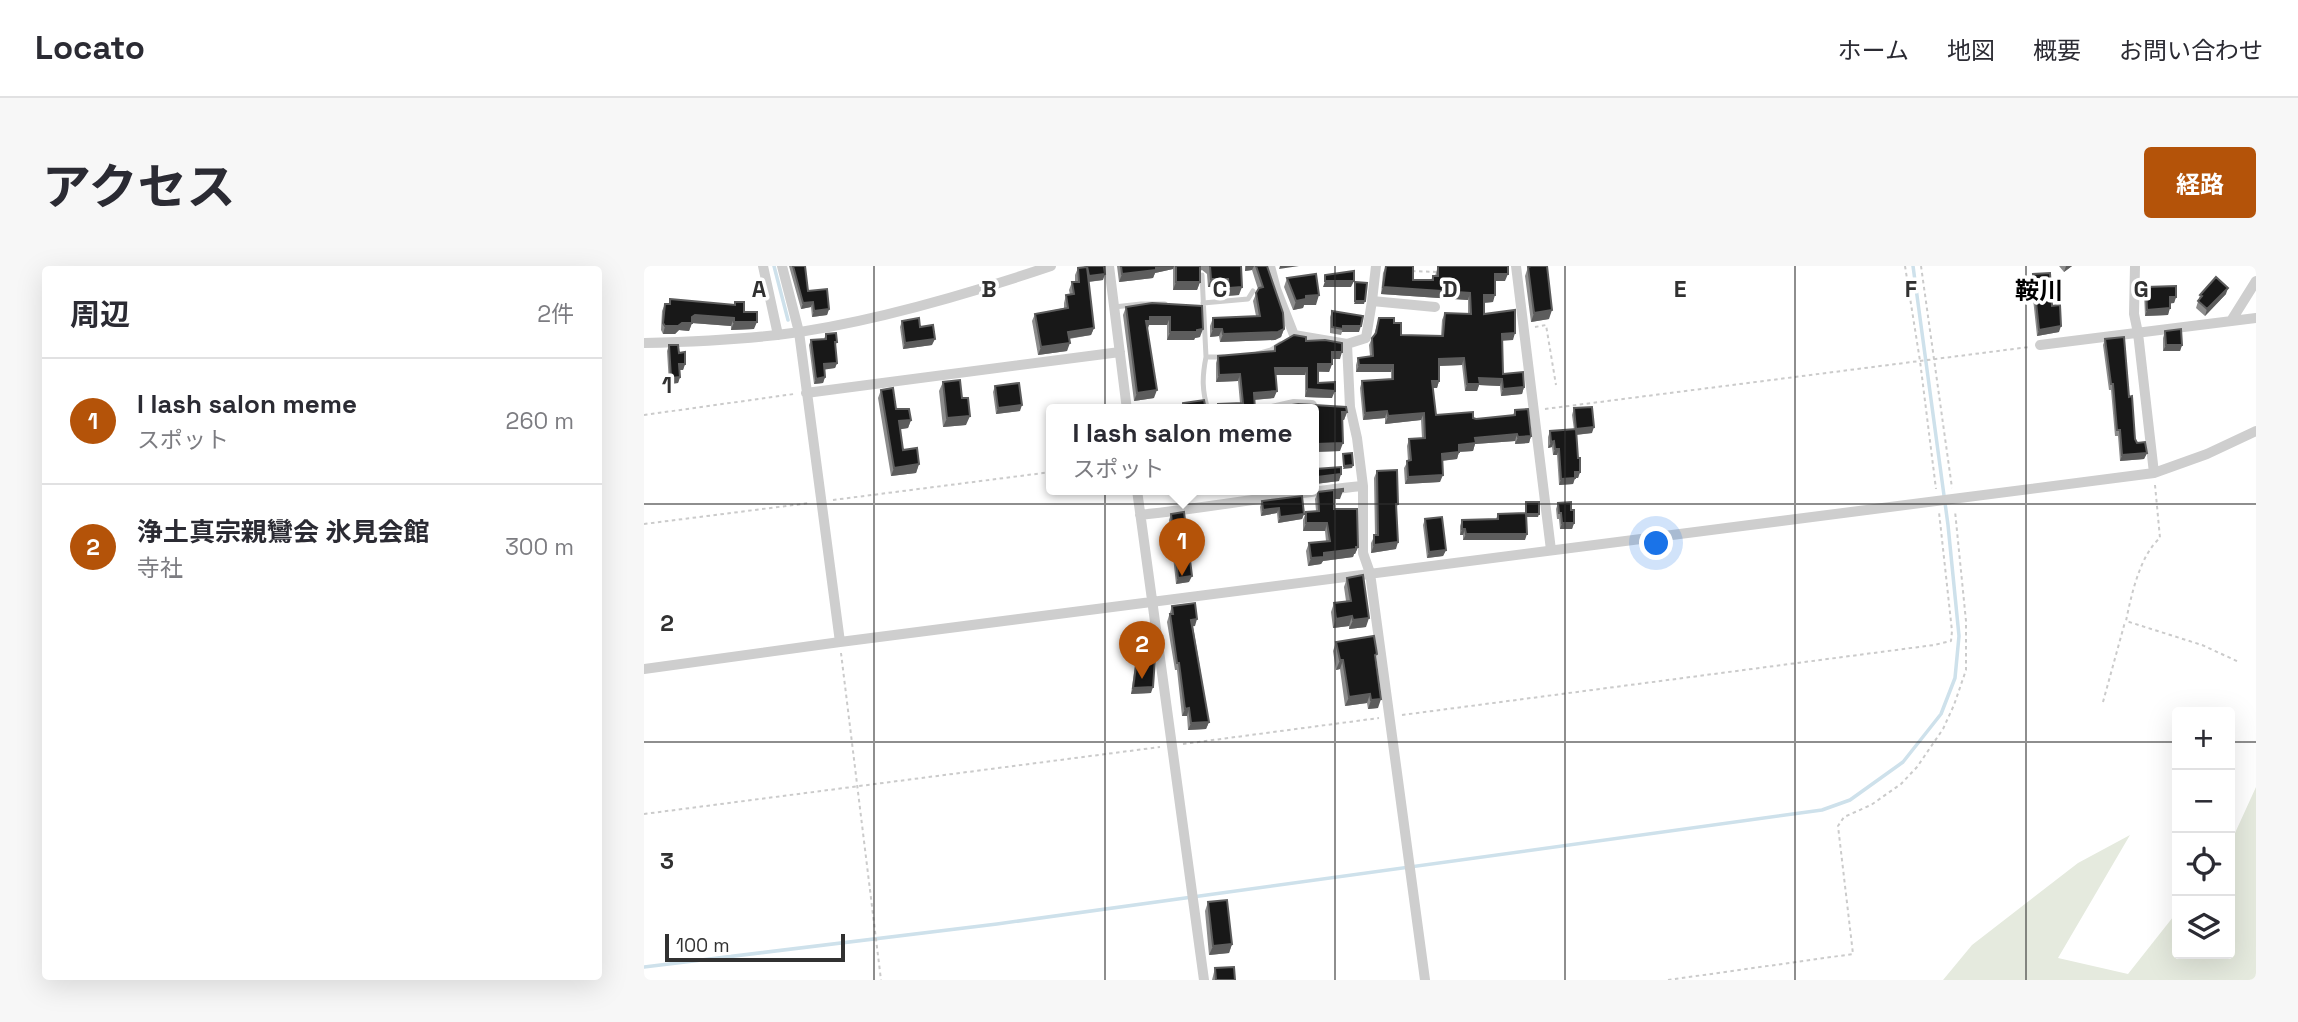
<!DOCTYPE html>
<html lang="ja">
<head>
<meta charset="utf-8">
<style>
  :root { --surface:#fff; --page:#f7f7f7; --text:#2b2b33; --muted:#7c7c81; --line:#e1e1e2; --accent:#b45309 }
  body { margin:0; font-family:"Space Grotesk","Noto Sans JP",sans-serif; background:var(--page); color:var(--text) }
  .controls { position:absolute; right:21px; bottom:21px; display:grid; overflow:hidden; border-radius:7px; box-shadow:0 7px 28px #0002 }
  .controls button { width:63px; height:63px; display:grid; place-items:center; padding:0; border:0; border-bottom:2px solid var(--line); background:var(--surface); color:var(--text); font:35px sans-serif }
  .scale { position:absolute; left:21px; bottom:18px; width:180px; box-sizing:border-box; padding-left:7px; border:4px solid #313131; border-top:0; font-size:19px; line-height:24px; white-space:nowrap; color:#313131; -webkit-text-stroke:5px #fff; paint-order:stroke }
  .you { position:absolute; left:1013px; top:278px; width:24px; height:24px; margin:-18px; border:5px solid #fff; border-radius:50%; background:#1a73e8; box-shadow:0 0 0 10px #1a73e833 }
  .badge { display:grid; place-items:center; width:46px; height:46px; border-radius:50%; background:var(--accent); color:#fff; font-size:23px; font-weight:700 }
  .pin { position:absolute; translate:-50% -58px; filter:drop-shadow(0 2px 4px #0008) }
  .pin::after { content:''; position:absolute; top:37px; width:24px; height:21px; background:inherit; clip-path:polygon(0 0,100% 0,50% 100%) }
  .popup { position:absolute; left:402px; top:138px; width:273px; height:91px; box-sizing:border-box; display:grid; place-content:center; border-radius:7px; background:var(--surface); filter:drop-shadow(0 2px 5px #0005); font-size:23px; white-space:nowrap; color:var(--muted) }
  .popup b { font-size:26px; color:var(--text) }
  .popup::after { content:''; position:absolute; left:50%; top:100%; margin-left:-14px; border:14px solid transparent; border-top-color:var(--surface) }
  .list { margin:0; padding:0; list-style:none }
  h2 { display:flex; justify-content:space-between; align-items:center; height:91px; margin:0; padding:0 28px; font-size:30px }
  h2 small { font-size:23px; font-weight:400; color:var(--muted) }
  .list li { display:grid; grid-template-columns:46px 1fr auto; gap:21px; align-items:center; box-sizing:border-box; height:126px; padding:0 28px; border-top:2px solid var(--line) }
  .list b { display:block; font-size:26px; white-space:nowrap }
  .list p { margin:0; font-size:23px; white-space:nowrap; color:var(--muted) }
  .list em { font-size:23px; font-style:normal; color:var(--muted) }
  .icon { flex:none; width:38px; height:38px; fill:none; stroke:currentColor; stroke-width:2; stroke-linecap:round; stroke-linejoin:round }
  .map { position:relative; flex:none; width:1612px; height:714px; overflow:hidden; border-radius:7px }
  header { display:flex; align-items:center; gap:42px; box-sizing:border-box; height:98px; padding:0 35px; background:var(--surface); border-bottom:2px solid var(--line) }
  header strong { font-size:33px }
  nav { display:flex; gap:38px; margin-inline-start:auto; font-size:24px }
  .intro { display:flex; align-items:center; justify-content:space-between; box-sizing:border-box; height:168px; padding:0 42px }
  h1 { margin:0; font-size:49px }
  .button { padding:18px 32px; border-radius:7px; background:var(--accent); color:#fff; font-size:24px; font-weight:700 }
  main { display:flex; gap:42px; padding:0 42px }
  aside { flex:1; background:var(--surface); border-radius:7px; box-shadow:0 7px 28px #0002 }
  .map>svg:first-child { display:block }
</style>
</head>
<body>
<header>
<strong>Locato</strong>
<nav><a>ホーム</a><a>地図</a><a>概要</a><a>お問い合わせ</a></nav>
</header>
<div class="intro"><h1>アクセス</h1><a class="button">経路</a></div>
<main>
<aside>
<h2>周辺<small>2件</small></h2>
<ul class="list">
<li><span class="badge">1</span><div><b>I lash salon meme</b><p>スポット</p></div><em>260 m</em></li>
<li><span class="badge">2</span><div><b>浄土真宗親鸞会 氷見会館</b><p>寺社</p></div><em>300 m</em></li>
</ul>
</aside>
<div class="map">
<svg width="1612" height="714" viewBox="0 0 1612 714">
  <rect width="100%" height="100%" fill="#fff"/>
  <path fill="#e5eade" d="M1612,521V714H1299L1328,679L1434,597L1486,569L1414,692L1484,708L1533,646V688H1586V578Z"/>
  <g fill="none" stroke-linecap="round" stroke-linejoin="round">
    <path stroke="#cee1eb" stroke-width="3.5" d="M130,0L144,54
      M0,701L353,658L1178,544L1206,534L1259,496L1297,448L1311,412L1315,370L1304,259L1269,0"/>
    <path stroke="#cbcbcb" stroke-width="2" stroke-dasharray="3.5 3.5" stroke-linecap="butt" d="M1261,0L1276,95L1292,223
      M1277,0L1308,222
      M768,5L794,6
      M891,61L902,59L912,119
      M901,143L1385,81
      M0,149L150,128
      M1511,219L1516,272C1496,289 1487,330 1482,355L1558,379L1595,396
      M189,234L407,206
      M0,258L166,237
      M197,387L237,714
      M1459,436L1481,356
      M758,449L1290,379L1307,375L1308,365L1295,246
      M539,478L735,452
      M0,548L516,481
      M1024,714L1209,688L1194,560L1200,551L1227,539L1257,518L1273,501L1299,463L1310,439L1322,404V355L1311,245"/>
    <path stroke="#cecece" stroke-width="5" d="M558,9L562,91
      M559,37L604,33L609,25
      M470,41L497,38H521
      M613,88L627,84L636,78
      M564,144C558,125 558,111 562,91H579"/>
    <path stroke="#cecece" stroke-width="10" d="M119,0L134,69
      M138,0L155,66L196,376
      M465,0L483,144
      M626,0L632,23L650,69L703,78L706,141L713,172L719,220V287L726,307L781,714
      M872,0L907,284
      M1491,0L1490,48L1494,67L1510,207
      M728,35L732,0
      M1587,55L1612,15
      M0,77C44,76 89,74 133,69C223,58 321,29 407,0
      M703,78L722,72L728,35L791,41
      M1396,79L1612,52
      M162,127L476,86
      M623,144L650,138L668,139
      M493,224L560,714
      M496,249C571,241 644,227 719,220
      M0,403L196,376L1510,207L1563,188L1612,165"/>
  </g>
  <path fill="#8c8c8c" d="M145,0H161L164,25L185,43L183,49L168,51L167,41L157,43Z
    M440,0H460L459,14L445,16L450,62L447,69L425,73L423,85L394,89L388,55L391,48L420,42V37L422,29H426L425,24L428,16H431V9L434,2L441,1Z
    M473,0H597L595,29L582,30L581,21H564L563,8L558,4L556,5V16L553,24H529V3L511,7L509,12L475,16Z
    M601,0H623L640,63L637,71L631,74L576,76L575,70L566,71V60L569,52L612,50L609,35L614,23L608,4L601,5Z
    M742,0L769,14H787L789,10H791L794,0L861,15H851L849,36L840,37V48L869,74H858L859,108L880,121L878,128L857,130L856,120L835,119L833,125H821L818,99L795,100V115L793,122H789L792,149L832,153L869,149L871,144L887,170L885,177L871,178V175L831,178L829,185L815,186L813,193L798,195L796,216L761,218L760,202L764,195L763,180L765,173L778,172L777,154L741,158V152L719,154L716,122L718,115L747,113V106H712V99L714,92L726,90L725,79L728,72L730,69L735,52L750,57L757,69L797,70L798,54L801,47L824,48V34L737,28L739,7Z
    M1415,0H1428L1420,6Z
    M884,1L905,53L887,56L881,10Z
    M1389,8L1408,40L1415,66L1393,70L1387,14Z
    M643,12L672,39H660L659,42L649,44L640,21Z
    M1502,21L1532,31L1530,37H1526L1524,49L1501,50L1500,27Z
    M1582,28L1561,50L1552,42L1556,29Z
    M26,33L90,39L91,36L100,46L110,63L87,64V60L48,57L45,65L35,64L31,68H19L17,64L18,45L21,38H25Z
    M508,37L556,71L551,72L550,74H523V59H505L504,63L510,132L490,135L479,49L482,41Z
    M688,45L715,66H698L697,69L686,67V51Z
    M258,55L276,61L288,79L259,83L256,61Z
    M1521,65L1538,79L1536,85H1519V72Z
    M182,68L193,76L191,81L193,97L191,102L180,103L181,111L179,117L170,118L165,79L167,74L180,73Z
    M1461,73L1485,131L1491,173L1503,187L1500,193L1476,195L1474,170H1471L1467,124H1465L1459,79Z
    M662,75L696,93H688V98L685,106H674V117L688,132L661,131V109H631L630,132L610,134L596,137L594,115L572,116V97L574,90L629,86L631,80Z
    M25,79L41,98L39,104H35L36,111L34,117L25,118L23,85Z
    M299,116L318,132L322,159L299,161L295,125Z
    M351,120L376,145L352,148L349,126Z
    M237,124L252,143L267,154L264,162L256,163L259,184L275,198L272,207L247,210L234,132Z
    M930,142L948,167L932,169L934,192L936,206L934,212H931L929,218L915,219L913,189H909L908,181L904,182V171L906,165L930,164L928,149Z
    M669,144L703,146L700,154H698L696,185L669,186Z
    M672,203L695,215L671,218L670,209Z
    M733,205L754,238L752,243V283L727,287V277L731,269L730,212Z
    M674,226L696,233H690V243L714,281L711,288H710L709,291L679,295L677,298L664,300L662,285L665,277L682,275L681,265H659V254L662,246L672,245L671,233Z
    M618,235L660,248L658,253L634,257L633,247L617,250L616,241Z
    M882,236L894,251H882L881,274H819V269H816V260L818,254L852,253L854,248L881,247Z
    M914,237L927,244L930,257L928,263H916L915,253H913L912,243Z
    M527,248L545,316L532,318L525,254Z
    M781,253L802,284L799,290L783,292L779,259Z
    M703,312L722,361L705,363V360L689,362L687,346L690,337L702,335L700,321Z
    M528,340L551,360H549L565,456L562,463L544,464L543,450H538L533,404H531L523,356Z
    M692,376L731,392L734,442L724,443L723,437L701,440L696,403L692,404L689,385Z
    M493,393L507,427L487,428L491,399Z
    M564,636L588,678L585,687L565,689L561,645Z
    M571,702L591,714H568Z"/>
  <path fill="#5d5d5d" d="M512,0H530L529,3L511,7L509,12L475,16L478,8Z
    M602,0H610L608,4L601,5Z
    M636,0H655L635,3Z
    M1422,0H1428L1420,6Z
    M461,8L459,14L442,16L445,10Z
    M851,8H864L861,15H848Z
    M567,13H584L581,21H564Z
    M681,15H710L707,21H679Z
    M532,16H556L553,24H529Z
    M598,21L595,29L582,30L585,22Z
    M739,21L826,27L824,34L737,28Z
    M1584,22L1582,28L1561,50L1563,43Z
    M675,29L672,39H660L659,42L649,44L652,35L662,30Z
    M840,29H851L849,36L837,37Z
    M1526,31H1532L1530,37L1523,38Z
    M711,35H721L720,38H710Z
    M169,36L167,41L157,43L159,37Z
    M1526,42L1524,49L1501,50L1503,44Z
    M185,43L183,49L168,51L170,45Z
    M908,44L905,53L887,56L890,47Z
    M51,49L90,52L87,60L48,57L45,65L35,64L31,68H19L21,60L38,57Z
    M506,51H526L523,59H505L503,63L502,55Z
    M90,56H113L110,63L87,64Z
    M699,60H717L715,66H698Z
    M1417,60L1415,66L1393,70L1395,64Z
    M450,62L447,69L421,73L424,66Z
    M559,63L556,71L551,72L550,74H523L526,66Z
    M569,63H578L575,70L566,71Z
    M640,63L637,71L631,74L576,76L579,68Z
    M871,67L869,74L856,75L858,68Z
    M291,73L288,79L259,83L261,77Z
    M426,77L423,85L394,89L397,81Z
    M1522,79H1538L1536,85H1519Z
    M688,86H698L696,93H685Z
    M820,92L818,99L793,100L795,93Z
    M193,97L191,102L178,104L180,98Z
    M35,98H41L39,104H33Z
    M674,98H688L685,106L671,105Z
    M715,99H749L747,106H712Z
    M631,102H663L661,109H628Z
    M596,108L594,115L572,116L575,109Z
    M36,111L34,117L25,118L27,112Z
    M181,111L179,117L170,118L172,113Z
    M835,112L858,113L856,120L835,119L833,125H821L823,118Z
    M788,115H795L793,122H786Z
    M880,121L878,128L857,130L859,123Z
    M663,123L691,125L688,132L661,131Z
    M513,124L510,132L490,135L493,127Z
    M633,125L630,132L607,134L610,127Z
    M378,139L376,145L352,148L354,142Z
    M743,145L741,152L719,154L721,147Z
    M698,146H703L700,154H695Z
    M780,147L777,154L741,158L744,150Z
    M326,150L322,159L299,161L303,152Z
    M267,154L264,162L252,164L255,155Z
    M950,161L948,167L930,169L932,163Z
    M873,168L871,175L831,178L829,185L812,186L815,179L831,172Z
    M887,170L885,177L871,178L874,171Z
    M910,175L908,181L904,182L907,176Z
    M699,177L696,185L669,186L672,178Z
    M911,183H915L913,189H909Z
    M815,186L813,193L795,195L798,188Z
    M1503,187L1500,193L1476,195L1478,189Z
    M275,198L272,207L247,210L250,202Z
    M709,199L708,202L699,203L700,200Z
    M931,206H936L934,212H929H931L929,218L915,219L917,213Z
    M697,208L695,215L671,218L673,211Z
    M799,209L796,216L761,218L764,211Z
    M602,224H616L601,227Z
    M690,225H699L696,233H687Z
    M635,242L633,247L617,250L619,244Z
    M660,248L658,253L634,257L636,251Z
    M882,248H895L894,251H881Z
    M662,257H683L681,265H659Z
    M918,257H930L928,263H916Z
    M818,263H821L819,269H816Z
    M822,268H883L881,274H819Z
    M754,276L752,283L727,287L730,279Z
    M714,281L711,288H710L709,291L679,295L677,298L664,300L667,292L680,287Z
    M802,284L799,290L783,292L785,286Z
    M548,310L545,316L532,318L534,312Z
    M708,350L705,360L689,362L692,353Z
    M725,352L722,361L705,363L709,354Z
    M553,353L551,360L545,361L547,354Z
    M696,394H699L696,403L692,404Z
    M509,421L507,427L487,428L489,422Z
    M726,428L723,437L701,440L705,431Z
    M737,433L734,442L724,443L727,434Z
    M545,442L543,450H538L541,443Z
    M565,456L562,463L544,464L547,457Z
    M588,678L585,687L565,689L569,680Z"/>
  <path fill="#181818" stroke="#5d5d5d" stroke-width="2" d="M149,0H161L164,25L183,23L185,43L170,45L169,36L159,37Z
    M443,0H460L461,8L445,10Z
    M477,0H512V4L478,8Z
    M532,0H556V16H532Z
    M566,0H597L598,21L585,22L584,13H567Z
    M612,0H623L639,47L640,63L634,66L579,68L578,63H569V52L616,50L612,27L615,22L619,21Z
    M742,0H769V14H789V10H794V0H864V8H851V29H840V48L871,44V67L858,68L859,108L879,106L880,121L859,123L858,113L835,112L836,118H823L820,92L795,93V115H788L792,149L829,146V152L832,153L871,149V144L884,143L887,170L874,171L873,168L831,172L832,177L815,179V186L798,188L799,209L764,211L763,195L767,194L765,173L781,172L780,147L744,150L743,145L721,147L718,115L749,113V99H715L714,92L729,90L728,72L732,67L735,52H750V57H757V69L799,70L801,47L827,48L826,27L739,21Z
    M887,0H903L908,44L890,47L884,1Z
    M443,1L450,62L424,66L426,77L397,81L391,48L424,42L422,29L430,28L428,16H435L434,2Z
    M710,5V15H681V9Z
    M1406,7L1408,40L1416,39L1417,60L1395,64L1389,8Z
    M672,8L675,29L662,30V33L652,35L643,12Z
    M1572,11L1584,22L1563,43L1554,35L1558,30L1556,29Z
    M711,16L723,17L721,35H711Z
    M1532,20V31H1526V42L1503,44L1502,21Z
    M26,33L91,39V36H100V46H113V56H90V52L51,49L48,51V57H38L34,60H21L19,57L21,38H26Z
    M508,37L558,40L559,63L553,64V66H526V51H506V55H502L513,124L493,127L482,41Z
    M688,45L719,50L717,60H699V63L688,61Z
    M275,52L276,61L289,59L291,73L261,77L258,55Z
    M1537,63L1538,79H1522L1521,65Z
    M192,67L193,76H191L193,97L180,98L181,111L172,113L167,74L182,73V68Z
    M650,69L662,71V75L681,74L698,77V86H688V98H674V117L691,116V125L663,123V102H631L633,125L610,127L611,144H574V138L599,137L596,108L575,109L574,90L631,85V80Z
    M1480,71L1485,131L1488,130L1491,173L1493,177L1501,176L1503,187L1478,189L1476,164H1473L1469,118H1467L1461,73Z
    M25,79H34L35,87L41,86V98H35L36,111L27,112Z
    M316,114L318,132H324L326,150L303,152L299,116Z
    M375,117L378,139L354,142L351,120Z
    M249,122L252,143H265L267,154L255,155L259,184L273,182L275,198L250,202L237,124Z
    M560,134L562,144H539V137Z
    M654,138L702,141L703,146H698L699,177L672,178L671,161L669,162V144H616Z
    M948,141L950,161L932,163L930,142Z
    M932,163L934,192H936V206H931V212L917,213L915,183H911L910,175L907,176L906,165Z
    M708,187L709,199L700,200L699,188Z
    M697,201V208L673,211L672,203Z
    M753,204L754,238H752L754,276L730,279V269H734L733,205Z
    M699,223V225H690V243H713L714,281H712V283L680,287V291L667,292L665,277L686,275L683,257H662V246L675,245L674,226Z
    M658,230L660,248L636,251L635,242L619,244L618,235Z
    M882,236H895V248H882Z
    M927,236V244H930V257H918L917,247H915L914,237Z
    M540,246L548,310L534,312L527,248Z
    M882,247L883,268H822L821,263H818V254L854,253V248Z
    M798,251L802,284L785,286L781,253Z
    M719,309L725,352L709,354L708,350L692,353L690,337L707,335L703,312Z
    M551,337L553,353L547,354L565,456L547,457L545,442L541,443L535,397H533L526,348H529L528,340Z
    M730,370L733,388L731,389L737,433L727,434L726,428L705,431L699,394H696L692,376Z
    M511,392L509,421L489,422L493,393Z
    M583,634L588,678L569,680L564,636Z
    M590,701L591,714H572L571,702Z"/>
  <path fill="none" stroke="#313131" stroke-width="2" stroke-opacity="0.55" d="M230,0V714M461,0V714M691,0V714M921,0V714M1151,0V714M1382,0V714M0,238H1612M0,476H1533M1586,476H1612"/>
  <g text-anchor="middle" stroke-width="7" stroke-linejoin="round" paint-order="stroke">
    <g font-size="24" font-weight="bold" fill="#000" stroke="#fff">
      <text x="1395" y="33">鞍川</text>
    </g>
  </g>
  <g font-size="23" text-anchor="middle" font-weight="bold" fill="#313131" stroke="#fff" stroke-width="7" stroke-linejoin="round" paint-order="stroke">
    <text x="115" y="31">A</text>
    <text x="345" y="31">B</text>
    <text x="576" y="31">C</text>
    <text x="806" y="31">D</text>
    <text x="1036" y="31">E</text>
    <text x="1267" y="31">F</text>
    <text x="1497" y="31">G</text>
    <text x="23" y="127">1</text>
    <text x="23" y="365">2</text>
    <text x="23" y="603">3</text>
  </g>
</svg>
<div class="controls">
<button>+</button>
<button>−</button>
<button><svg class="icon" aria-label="locate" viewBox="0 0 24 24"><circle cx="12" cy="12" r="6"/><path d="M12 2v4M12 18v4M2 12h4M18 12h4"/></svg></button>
<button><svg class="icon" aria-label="layers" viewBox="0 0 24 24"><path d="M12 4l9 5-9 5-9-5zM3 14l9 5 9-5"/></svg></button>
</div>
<div class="scale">100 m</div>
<div class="you"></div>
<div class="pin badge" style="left:538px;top:310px">1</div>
<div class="popup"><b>I lash salon meme</b>スポット</div>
<div class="pin badge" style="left:498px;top:413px">2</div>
</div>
</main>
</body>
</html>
